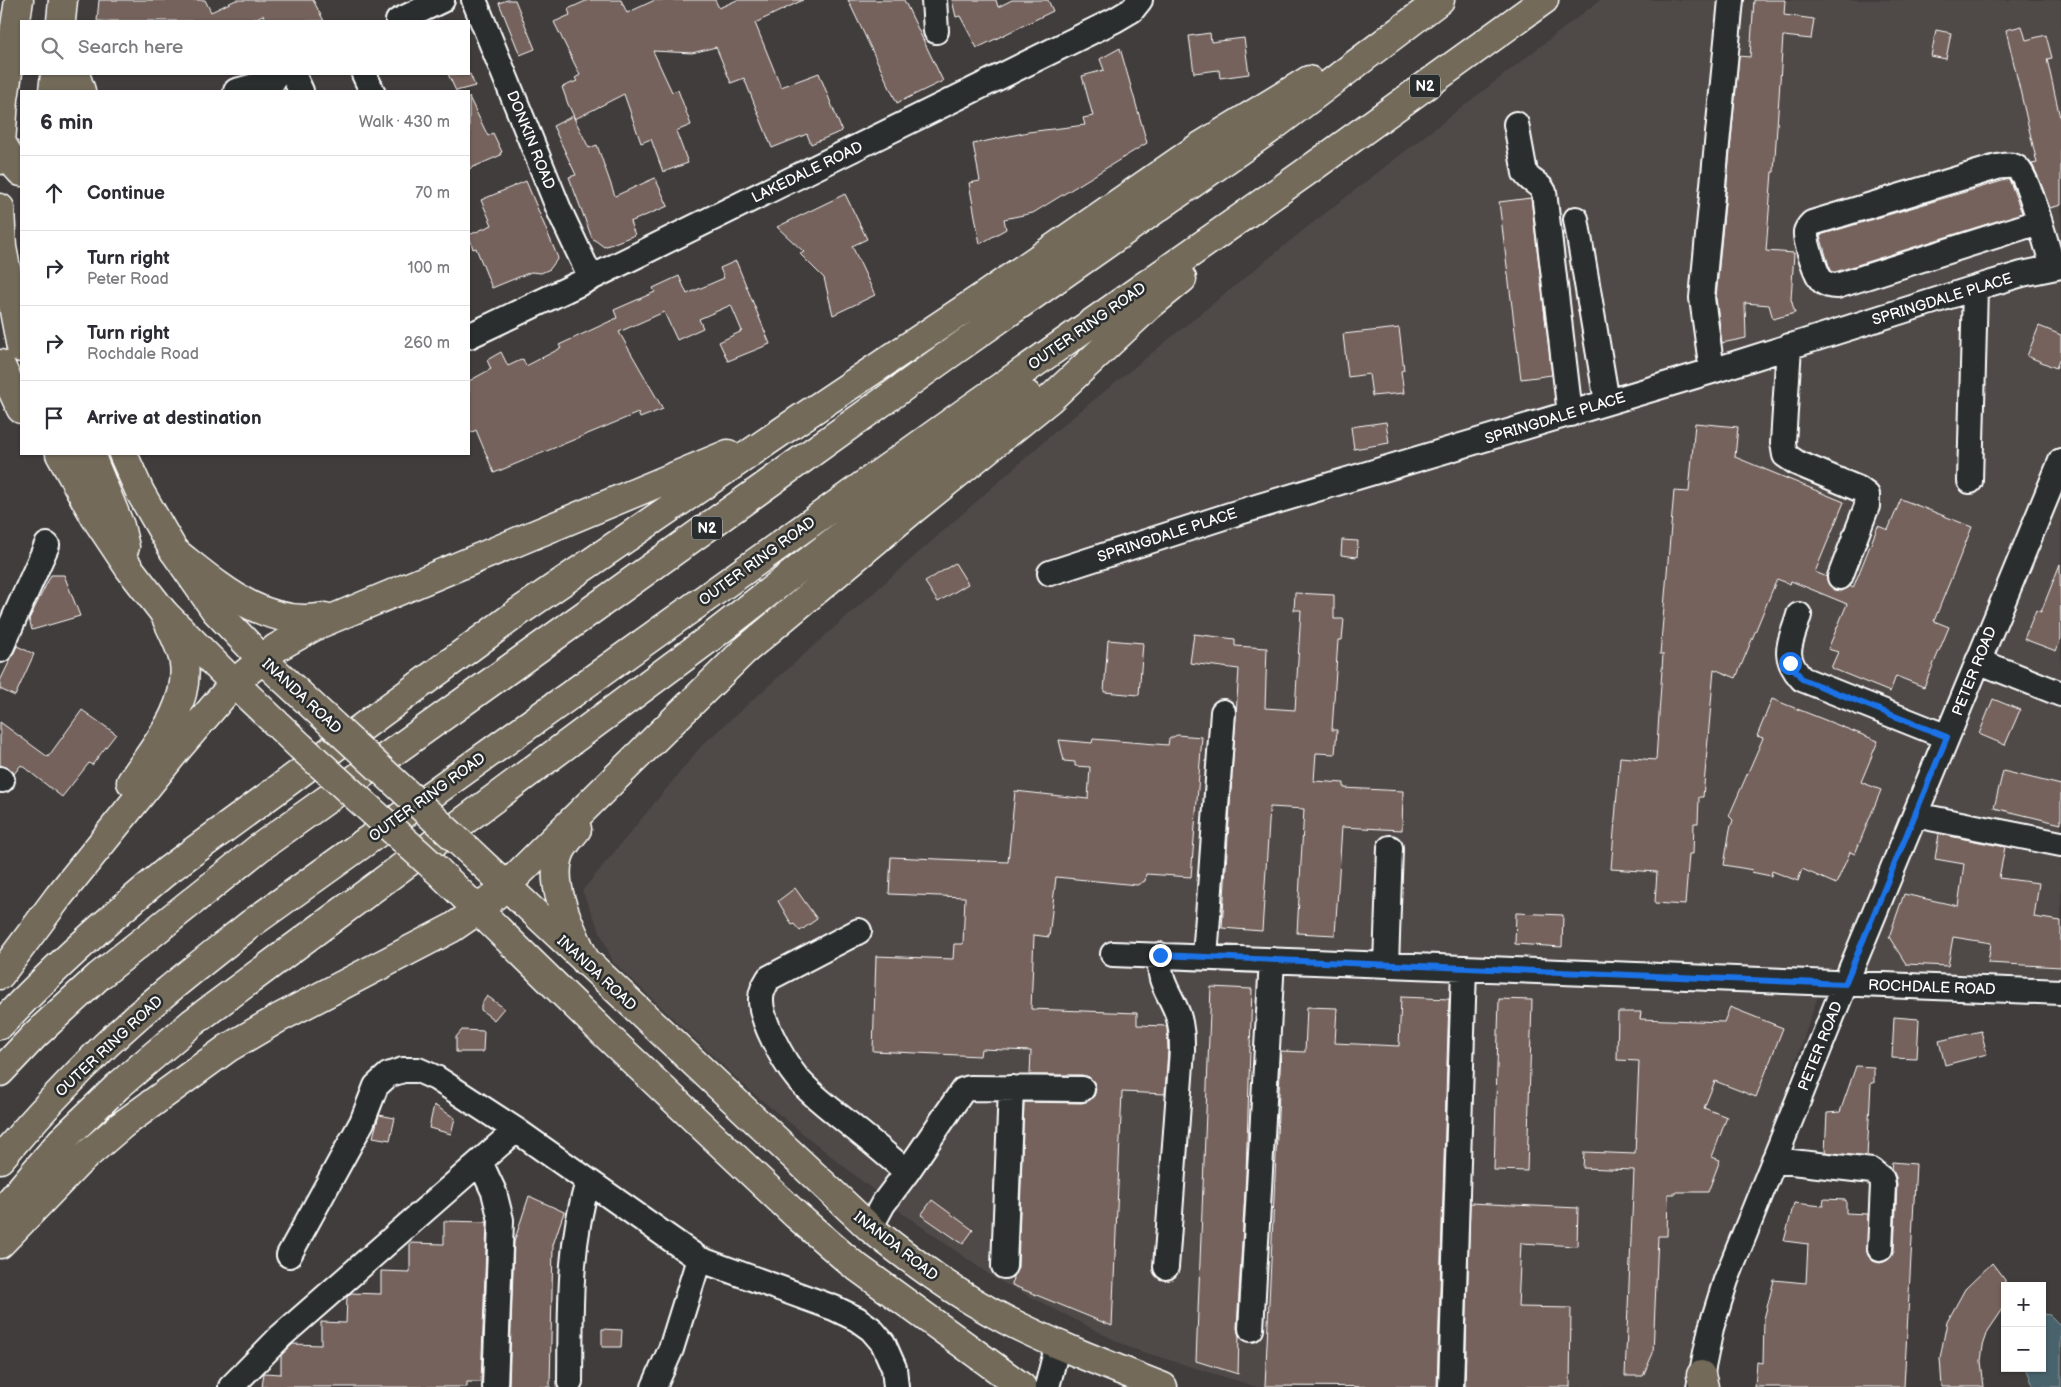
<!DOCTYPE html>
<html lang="en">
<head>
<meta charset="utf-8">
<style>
  :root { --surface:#fff; --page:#f2f2f3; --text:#2b2b33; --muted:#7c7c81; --line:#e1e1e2 }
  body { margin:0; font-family:"Balsamiq Sans",sans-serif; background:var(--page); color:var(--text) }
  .controls { position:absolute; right:15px; bottom:15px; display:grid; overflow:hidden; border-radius:0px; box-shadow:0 1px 4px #0004 }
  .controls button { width:45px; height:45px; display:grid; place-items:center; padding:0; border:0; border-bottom:1px solid var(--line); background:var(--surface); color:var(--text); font:25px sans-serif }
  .stop { position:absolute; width:15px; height:15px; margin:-11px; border:4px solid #1a73e8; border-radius:50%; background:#fff }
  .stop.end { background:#1a73e8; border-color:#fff; box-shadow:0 1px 5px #0008 }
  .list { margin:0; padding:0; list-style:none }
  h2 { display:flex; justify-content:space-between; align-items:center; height:65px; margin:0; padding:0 20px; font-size:21px }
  h2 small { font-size:16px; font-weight:400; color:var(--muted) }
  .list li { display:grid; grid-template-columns:32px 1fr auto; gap:15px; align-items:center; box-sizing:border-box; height:75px; padding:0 20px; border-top:1px solid var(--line) }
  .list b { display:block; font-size:19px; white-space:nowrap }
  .list p { margin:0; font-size:16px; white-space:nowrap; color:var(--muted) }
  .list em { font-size:16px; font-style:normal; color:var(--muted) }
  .icon { flex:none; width:28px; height:28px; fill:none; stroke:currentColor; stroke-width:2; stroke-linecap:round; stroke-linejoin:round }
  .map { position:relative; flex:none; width:2061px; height:1387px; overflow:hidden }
  .search { position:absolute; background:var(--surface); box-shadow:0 1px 4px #0004; left:20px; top:20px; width:450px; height:55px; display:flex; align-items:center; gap:12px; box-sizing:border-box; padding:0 18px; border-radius:0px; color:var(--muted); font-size:19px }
  .panel { position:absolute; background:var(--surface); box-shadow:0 1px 4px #0004; left:20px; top:90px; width:450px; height:365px; border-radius:0px }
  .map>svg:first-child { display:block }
</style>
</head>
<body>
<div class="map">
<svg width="2061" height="1387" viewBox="0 0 2061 1387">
  <rect width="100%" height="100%" fill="#403d3c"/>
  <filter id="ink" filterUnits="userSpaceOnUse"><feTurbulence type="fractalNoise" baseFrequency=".02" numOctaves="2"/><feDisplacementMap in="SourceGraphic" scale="10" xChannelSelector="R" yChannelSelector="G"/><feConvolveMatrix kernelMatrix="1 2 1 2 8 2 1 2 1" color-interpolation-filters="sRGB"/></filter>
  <g filter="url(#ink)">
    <path fill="#504846" d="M1600,0H2061V978L1827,969L1687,1387H1257L1130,1348L994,1278L898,1210L749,1090L613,962L582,891L703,744L1058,429L1306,228Z"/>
    <path fill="#48636c" stroke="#91a1a7" d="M2042,1314L2050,1315L2061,1326V1387H2034L2026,1368H2042Z"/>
    <path fill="#74625c" stroke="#fff" d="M99,0H205L211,12L236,0H313L324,21H266L263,15L250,21H97Z
      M507,0H515L535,49L520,55L499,3Z
      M588,0H621L627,13L655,0H715L719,8L737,0H803L755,23L781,87L819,73L842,131L811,144L807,134L772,148L744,78L731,83L716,47L692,53L653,51L672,92L678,90L691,125L676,131L688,163L663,172L651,139L641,143L624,94L575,119L568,104L562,87L577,81L575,78L580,75L554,22L570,15L568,9Z
      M848,0H904L943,81L897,103Z
      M952,0H996L998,7L1012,0H1048L1053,11L977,48L960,16L956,17Z
      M1754,0H1785L1784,15L1814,19L1811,39L1783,36L1774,172H1772L1766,251L1794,253L1791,299L1795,313L1773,319L1769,305L1745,303L1746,338L1722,343L1716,298L1739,56L1750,57Z
      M2022,26L2026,40L2046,35L2052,58L2047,59L2061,122V205L2050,208L2039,179L2032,164L2037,163L2006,30Z
      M1936,30L1951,33L1946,59L1931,56Z
      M1210,33L1211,42L1244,38L1249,74L1220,78L1219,70L1194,73L1189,36Z
      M1120,48L1147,143L1033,213L1004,219L1006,229L980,244L969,183L980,181L973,144L1028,132L1085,125L1083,118L1093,116L1082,76L1104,70L1100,59Z
      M448,74H470L475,86L456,91Z
      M469,97L488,136L493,133L502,152L500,153L501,155L469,169Z
      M573,116L589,148L597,145L615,196L655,178L668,206L630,222L635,235L604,247L592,238L569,177L576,175L553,126Z
      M2009,179L2022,213L1835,272H1832L1829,266L1820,235Z
      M526,181L558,258L550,269L541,273L531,272L492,288L476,248L473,249L469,235L492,225L481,200Z
      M845,194L867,239L852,246L875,295L833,315L824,278L800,254L804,252L777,227Z
      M1531,198L1552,375L1521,379L1499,202Z
      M736,261L770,344L728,361L719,342L742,331L731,305L699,319L703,328L677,340L664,312L619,332L663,409L640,418L638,413L494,473L476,430L469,434V381L491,369L487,360L501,352L508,366L523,359L526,366L561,348L559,345L617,318L614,310L655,292L653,288L679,276L687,294L724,278L720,268Z
      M2039,326L2061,335V356L2056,368L2027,356Z
      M1399,328L1404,370L1401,371L1404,393L1372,396L1369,374L1348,377L1343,334Z
      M1386,422L1389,443L1354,449L1351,427Z
      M1695,423L1738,427L1735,457L1844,502L1815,572L1827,577L1829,585L1835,590L1842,591L1850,586L1853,588L1878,526L1888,530L1901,499L1972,527L1934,621L1949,627L1924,687L1896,676L1890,692L1831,668L1838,652L1828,649L1847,604L1791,581L1790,584L1777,579L1736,678L1714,669L1703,797H1699L1698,823H1694L1693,854H1689L1685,905L1655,903L1657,872L1611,869L1620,757L1656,760L1663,654H1660L1674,491L1689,492Z
      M1342,540L1358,541L1357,557L1341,555Z
      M955,563L968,584L938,602L925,582Z
      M2060,564L2061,638L2056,651L2024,639L2036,610L2041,612Z
      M51,575H64L80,616L32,630L29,619Z
      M1295,593L1334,595V619H1344L1342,640H1338L1332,730H1337L1335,754L1316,753L1314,781L1344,783V788L1403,791L1402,830L1342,827L1335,935L1297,933L1304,809L1270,807L1262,931L1222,928L1239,669L1190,663L1194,634L1235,639V646L1267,648L1265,708L1295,710L1301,610H1294Z
      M1108,640L1143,643L1139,695L1104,692Z
      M17,646L34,654L15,696L0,689V681Z
      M1772,699L1878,741L1861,782L1881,790L1855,854L1850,852L1836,884L1802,869L1798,881L1772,871L1771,876L1751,872L1753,870L1724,865L1730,829L1733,820L1729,816L1763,738L1757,736Z
      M1993,699L2020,710L2005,745L1979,734Z
      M82,710L116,734L92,765L89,763L62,797L21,765L14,774L8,768L0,765V722L48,757Z
      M1177,735L1202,737L1191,877L1146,874L1145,881L1137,885L1056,877L1049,937L1034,935L1031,1009L1137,1013V1025L1167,1026L1168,1050L1165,1094L1122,1092L1112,1326L1012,1285L1013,1276L1018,1267L1024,1102L1082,1103L1088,1101L1094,1096L1096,1089L1094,1082L1089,1077L1082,1075H1030L1031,1051L981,1049L980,1056L873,1051L876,956L953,959L954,944H963L965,897L889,894L891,857L1008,862L1015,791L1088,799L1090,767L1075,766V762L1064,761L1059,740L1092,743L1093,739L1168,745L1169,739Z
      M2003,771L2061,785V824L1994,808Z
      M1939,834L2005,847L1999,878L2039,883L2034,917L2061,921V967L1988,963L1991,943L1953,937L1948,966L1906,964L1889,937L1904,894L1958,906L1964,864L1935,859Z
      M795,888L817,919L800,931L794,924L792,925L778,901Z
      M1516,913L1563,915L1562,947L1515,944Z
      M1211,987L1252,989L1246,1174L1237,1328L1239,1336L1238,1374L1196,1361Z
      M487,996L504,1008L494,1020L481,1010V1005Z
      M1401,997L1449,999L1437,1387L1265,1386L1281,1051L1305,1052L1307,1007L1337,1008L1335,1043L1399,1046Z
      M1499,999L1532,1000L1527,1171L1494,1170Z
      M1730,1007L1783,1028L1756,1097L1715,1081L1704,1108L1727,1117L1712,1157L1720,1160L1708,1192H1676V1194H1668L1667,1236H1658L1653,1353L1643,1376H1625L1634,1170L1583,1168L1584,1152L1635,1154L1639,1061L1617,1060L1618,1012H1641L1640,1019L1724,1022Z
      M1894,1017L1919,1019L1917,1059L1892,1058Z
      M462,1030L484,1031L483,1052H456V1037Z
      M1981,1031L1987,1054L1945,1065L1939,1041Z
      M1856,1066L1874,1067V1083H1871L1867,1157L1825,1152L1827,1113L1840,1112Z
      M434,1105L455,1118L451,1134L429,1128Z
      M379,1115L395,1118L390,1140L373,1137Z
      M1892,1162L1916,1164L1904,1387H1755L1757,1362L1763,1363L1764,1319L1774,1280L1806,1283L1808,1244L1784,1241L1794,1203L1823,1206L1824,1199L1846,1200V1213L1868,1214V1255L1873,1261L1880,1263L1886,1261L1891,1257L1894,1250L1897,1185L1896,1177L1891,1169Z
      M529,1196L564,1212L553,1245L550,1387H509L514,1242Z
      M932,1200L973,1230L963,1244L921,1215Z
      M1470,1203L1578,1208L1577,1246L1521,1243L1518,1307L1571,1308L1570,1387H1465Z
      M444,1221L487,1222L481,1382H467V1387H262L264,1373L281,1374V1355L293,1344L321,1345V1322L346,1323L347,1297L351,1293L381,1294V1271L410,1272V1243L444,1244Z
      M1992,1263L2005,1280V1306L1988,1331L1983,1346L1981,1361L1984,1387H1942L1940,1358L1947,1322L1965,1289Z
      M602,1329L622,1330L621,1347H602Z"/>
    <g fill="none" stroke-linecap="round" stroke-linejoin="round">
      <g stroke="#fff" stroke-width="28">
        <path id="minor" d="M474,0L560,212L591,278
          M934,0L936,31
          M398,21L442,0
          M293,74L301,91
          M364,74L372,91
          M236,91L273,81
          M1516,124L1525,173C1530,182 1540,183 1544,192L1570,414
          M1576,219L1607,402
          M2039,222L1837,286C1831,286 1826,285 1822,281C1816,275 1805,241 1806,232C1807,228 1809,226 1812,223L1997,167C2004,166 2011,164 2017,168C2028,175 2048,251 2053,267
          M469,336L591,278L1115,20L1132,10L1140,0
          M1789,346L1783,443L1785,455L1797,463L1859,489L1867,495V506L1840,577
          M1712,371L1702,298L1731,0
          M1970,481L1975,288
          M1050,573L1233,514L1712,371L1975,288L2022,274L2061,266
          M1799,615C1791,643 1780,655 1802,679L1947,737
          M0,650L47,545
          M1978,661L2061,694
          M0,779L2,780
          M1915,815L2061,844
          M859,931L769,978C765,985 761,991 761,999C760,1020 784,1062 797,1078C813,1097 835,1112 854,1128C872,1142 889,1157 907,1172L883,1204L870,1228
          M1113,954L2061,992
          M1160,955C1158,984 1169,990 1178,1015C1182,1027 1182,1038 1182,1050L1166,1267
          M1205,957L1223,712
          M1386,965L1390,848
          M1774,1160L1872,1171L1882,1179L1883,1185L1880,1249
          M480,1162L494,1192L501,1220L495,1387
          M907,1172L963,1090L970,1088L1082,1089
          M289,1255L362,1122L376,1086L388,1075L403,1070H418L436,1078L516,1130
          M1004,1266L1011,1088
          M1251,1329L1272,960
          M570,1382C571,1315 568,1246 588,1182
          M231,1387L281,1336L516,1130L699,1259L834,1308L857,1319L871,1329L883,1343L894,1368L896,1387
          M654,1387L671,1349L699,1259
          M1047,1387L1058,1344
          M1451,1387L1464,968
          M1699,1387L1711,1328L1726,1280L1845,984L2061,461"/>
      </g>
      <g stroke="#fff" stroke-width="31">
        <path id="major" d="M61,21L63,0
          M75,74L81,91
          M53,91L55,74
          M0,140L13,163L21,172
          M0,160L4,99L19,0
          M0,208L2,247L21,348
          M0,364L21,409
          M60,454L95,517L129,568L164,613L234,683L300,746
          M90,454L120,526L125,547
          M123,454L140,492L174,551L215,610L262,659L333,725
          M468,850L870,1228C913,1262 957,1295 1006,1320C1057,1346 1110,1366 1163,1387
          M437,870L609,1038L796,1215L850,1262L1022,1387
          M1701,1375L1704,1387"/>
      </g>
      <g stroke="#fff" stroke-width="31">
        <path id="highway" d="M174,551C219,586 264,629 325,617
          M131,782C154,747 190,708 184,663C182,648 170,627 164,613
          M577,829C572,836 565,843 561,851C546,884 573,932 586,962
          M0,975L59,896L175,752L234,683L276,648L317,625L728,454
          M0,1025C52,969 109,919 168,870L520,611L797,421L987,294L1199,147L1309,80
          M0,1072L35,1035L99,976L259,848L948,355L1270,129L1440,0
          M0,1159C34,1119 69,1081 106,1045C152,1001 203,962 252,923L964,413L1306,172L1544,0
          M0,1213L61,1141L118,1086L192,1023L710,638L942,457L1027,395
          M0,1244L80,1161L122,1125L228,1048L279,1018L452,928L477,911L505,887L744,651L911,511L1050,399L1149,306L1182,279"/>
      </g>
      <use href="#minor" stroke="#2a2d2e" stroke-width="24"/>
      <use href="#major" stroke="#736b5a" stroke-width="28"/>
      <use href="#highway" stroke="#736b5a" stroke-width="28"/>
      <g stroke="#fff" stroke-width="31" stroke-linecap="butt">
        <path id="major-bridge" d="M333,725L468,850
          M300,746L437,870"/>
      </g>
      <use href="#major-bridge" stroke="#736b5a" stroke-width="28"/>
    </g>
  </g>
  <g fill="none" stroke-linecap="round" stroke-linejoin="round" filter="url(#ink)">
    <path stroke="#1a73e8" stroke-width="6" d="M1160,955L1845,984L1947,737L1802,679L1790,663"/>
  </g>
  <g text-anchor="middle" stroke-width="5" stroke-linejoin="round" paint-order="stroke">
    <g fill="#2a2d2e" stroke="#bfc0c0" stroke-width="1">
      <rect x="1410" y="74.5" width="30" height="23" rx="4"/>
      <rect x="692" y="516.5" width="30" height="23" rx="4"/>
    </g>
    <g font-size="14" font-weight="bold" fill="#fff">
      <text x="1425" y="91">N2</text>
      <text x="707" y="533">N2</text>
    </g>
    <g font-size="15" fill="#fff" stroke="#2a2d2e">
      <text transform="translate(531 140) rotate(68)" y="5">DONKIN ROAD</text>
      <text transform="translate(807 172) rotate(-26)" y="5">LAKEDALE ROAD</text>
      <text transform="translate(1942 299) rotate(-17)" y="5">SPRINGDALE PLACE</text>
      <text transform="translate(1087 326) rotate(-35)" y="5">OUTER RING ROAD</text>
      <text transform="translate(1555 418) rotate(-17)" y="5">SPRINGDALE PLACE</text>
      <text transform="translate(1167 535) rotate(-18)" y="5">SPRINGDALE PLACE</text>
      <text transform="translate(757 561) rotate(-36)" y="5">OUTER RING ROAD</text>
      <text transform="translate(1974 671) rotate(-68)" y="5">PETER ROAD</text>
      <text transform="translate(302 696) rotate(43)" y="5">INANDA ROAD</text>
      <text transform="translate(427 797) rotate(-36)" y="5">OUTER RING ROAD</text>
      <text transform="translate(597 973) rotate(43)" y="5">INANDA ROAD</text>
      <text transform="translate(1932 987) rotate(2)" y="5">ROCHDALE ROAD</text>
      <text transform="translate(109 1046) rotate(-43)" y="5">OUTER RING ROAD</text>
      <text transform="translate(1820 1046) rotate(-68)" y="5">PETER ROAD</text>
      <text transform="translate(896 1246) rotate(38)" y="5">INANDA ROAD</text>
    </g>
  </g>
</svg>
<div class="controls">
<button>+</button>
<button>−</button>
</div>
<div class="stop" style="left:1790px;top:663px"></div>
<div class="stop end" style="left:1160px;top:955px"></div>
<div class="search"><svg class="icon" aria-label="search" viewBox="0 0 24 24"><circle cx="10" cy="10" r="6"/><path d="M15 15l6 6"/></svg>Search here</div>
<section class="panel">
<h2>6 min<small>Walk · 430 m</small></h2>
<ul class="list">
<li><svg class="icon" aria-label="ahead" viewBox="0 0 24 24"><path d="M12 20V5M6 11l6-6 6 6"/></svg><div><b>Continue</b></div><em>70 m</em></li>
<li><svg class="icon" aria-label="right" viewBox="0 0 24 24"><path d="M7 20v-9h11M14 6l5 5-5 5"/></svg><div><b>Turn right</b><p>Peter Road</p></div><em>100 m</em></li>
<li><svg class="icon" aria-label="right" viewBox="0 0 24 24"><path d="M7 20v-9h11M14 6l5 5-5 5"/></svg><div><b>Turn right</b><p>Rochdale Road</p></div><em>260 m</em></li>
<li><svg class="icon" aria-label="arrive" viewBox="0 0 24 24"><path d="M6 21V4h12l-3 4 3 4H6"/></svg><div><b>Arrive at destination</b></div></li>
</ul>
</section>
</div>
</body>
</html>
